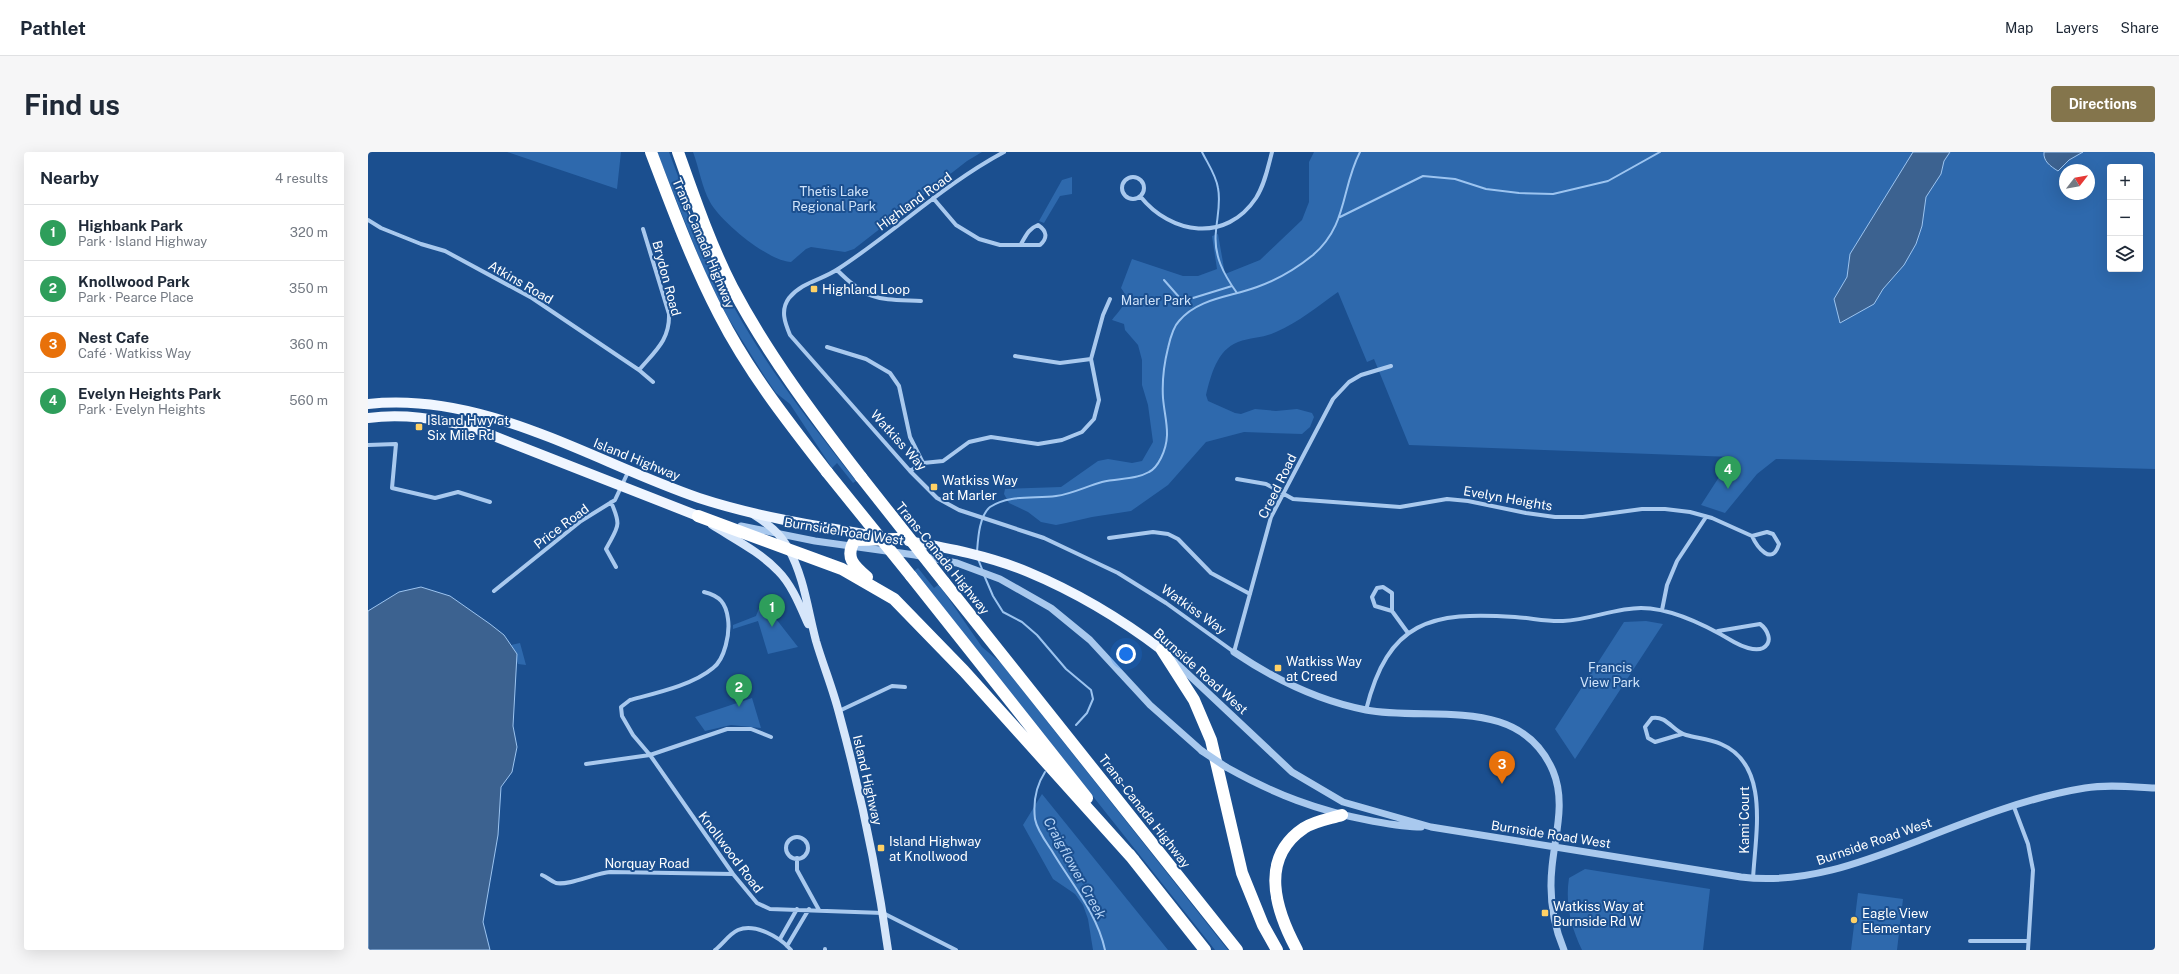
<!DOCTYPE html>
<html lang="en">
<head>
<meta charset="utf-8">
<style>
  :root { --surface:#fff; --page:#f6f6f7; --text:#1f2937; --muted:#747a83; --line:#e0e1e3; --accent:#84754c }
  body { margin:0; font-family:"Public Sans",sans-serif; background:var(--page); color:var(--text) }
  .controls { position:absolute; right:12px; top:12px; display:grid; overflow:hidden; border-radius:4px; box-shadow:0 4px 16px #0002 }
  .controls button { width:36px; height:36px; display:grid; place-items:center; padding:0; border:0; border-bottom:1px solid var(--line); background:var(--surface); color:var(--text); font:20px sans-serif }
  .compass { position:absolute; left:1691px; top:12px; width:36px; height:36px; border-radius:50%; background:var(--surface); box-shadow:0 4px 16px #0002; rotate:59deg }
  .you { position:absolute; left:758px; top:502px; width:14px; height:14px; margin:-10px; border:3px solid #fff; border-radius:50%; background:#1a73e8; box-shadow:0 0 0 6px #1a73e833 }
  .badge { display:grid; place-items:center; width:26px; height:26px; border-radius:50%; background:var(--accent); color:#fff; font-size:13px; font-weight:700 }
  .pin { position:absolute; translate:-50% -33px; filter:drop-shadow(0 1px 2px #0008) }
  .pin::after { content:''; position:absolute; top:21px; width:14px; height:12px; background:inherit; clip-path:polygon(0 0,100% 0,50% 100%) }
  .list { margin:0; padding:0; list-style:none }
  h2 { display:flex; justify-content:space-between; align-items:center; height:52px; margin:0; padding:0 16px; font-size:17px }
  h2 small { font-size:13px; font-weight:400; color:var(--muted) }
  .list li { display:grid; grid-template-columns:26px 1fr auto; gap:12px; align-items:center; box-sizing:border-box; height:56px; padding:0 16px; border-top:1px solid var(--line) }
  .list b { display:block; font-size:15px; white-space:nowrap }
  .list p { margin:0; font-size:13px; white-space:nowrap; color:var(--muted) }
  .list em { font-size:13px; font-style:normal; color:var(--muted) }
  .icon { flex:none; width:22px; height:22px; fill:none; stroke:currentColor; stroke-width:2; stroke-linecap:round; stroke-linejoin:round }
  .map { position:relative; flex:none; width:1787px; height:798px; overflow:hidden; border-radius:4px }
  header { display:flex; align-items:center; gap:24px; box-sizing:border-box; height:56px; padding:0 20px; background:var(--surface); border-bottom:1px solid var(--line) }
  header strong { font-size:19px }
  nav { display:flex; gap:22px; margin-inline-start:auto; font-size:14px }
  .intro { display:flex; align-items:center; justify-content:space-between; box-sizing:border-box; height:96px; padding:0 24px }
  h1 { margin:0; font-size:28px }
  .button { padding:10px 18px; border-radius:4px; background:var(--accent); color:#fff; font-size:14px; font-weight:700 }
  main { display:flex; gap:24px; padding:0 24px }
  aside { flex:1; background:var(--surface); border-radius:4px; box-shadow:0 4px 16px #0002 }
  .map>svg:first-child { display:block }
</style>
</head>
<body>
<header>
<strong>Pathlet</strong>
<nav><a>Map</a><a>Layers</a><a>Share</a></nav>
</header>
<div class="intro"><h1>Find us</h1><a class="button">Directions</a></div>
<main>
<aside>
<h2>Nearby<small>4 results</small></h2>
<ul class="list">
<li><span class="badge" style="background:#2e9e5b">1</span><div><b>Highbank Park</b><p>Park · Island Highway</p></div><em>320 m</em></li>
<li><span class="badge" style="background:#2e9e5b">2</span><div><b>Knollwood Park</b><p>Park · Pearce Place</p></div><em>350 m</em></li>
<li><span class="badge" style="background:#e8710a">3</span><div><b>Nest Cafe</b><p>Café · Watkiss Way</p></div><em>360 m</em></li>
<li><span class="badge" style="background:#2e9e5b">4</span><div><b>Evelyn Heights Park</b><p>Park · Evelyn Heights</p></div><em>560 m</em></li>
</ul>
</aside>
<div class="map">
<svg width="1787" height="798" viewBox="0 0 1787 798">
  <rect width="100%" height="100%" fill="#1b4f8f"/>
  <path fill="#2e69ad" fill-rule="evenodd" d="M139,0H253L249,37Z
    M289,0H301C321,54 341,108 368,159C402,220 445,274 488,329L485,331L469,311L464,316L422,252L408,241L397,225L359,164L338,123Z
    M325,0H614L599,9L486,97L477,100L443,95L438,97L423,110C400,109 353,70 342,50C334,36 331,16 325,0Z
    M946,0H1787V317L1408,307L1389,322L1357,361L1333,353L1364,305L1041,293L1006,207L999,210L970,140C950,154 931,170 908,180C896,186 883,185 870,190C849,198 843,223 838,243L840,249L867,261L873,262L887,257L908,259L929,257L944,261L946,265L942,275L934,282L876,280L838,290L800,333L763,359L724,365L698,371L688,373L673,370L660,360L641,351L636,342L637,337L693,335L730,309L740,307L764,311L774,309L785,290L780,253L774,233V208L770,193L757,178L756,172L744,168C751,158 764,149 753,136L764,107L815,124H830L849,117L844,84L850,82L857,122L892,108L934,68L941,50V10ZM1742,15H1772V117H1742ZM1697,18H1721V42H1697Z
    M704,25V42L692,44L676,71L671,69L694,28Z
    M550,416L566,436L570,433L574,437L614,495L633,511L860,798H847L546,419Z
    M394,449L430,495L400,502L390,469L365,477V473L388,464Z
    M1278,469L1295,472L1207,607L1187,577L1256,470Z
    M152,491L158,513L150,512L143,493Z
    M384,546L393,576L363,573L337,579L327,565Z
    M674,642L800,798H725L720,767L715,753L707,742L685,727L655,673Z
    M1217,717L1342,737L1335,798H1214C1203,775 1197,751 1201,726Z
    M1490,741L1535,747L1529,798H1483Z"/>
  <path fill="#3c6290" stroke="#9cc4f0" d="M1545,0H1582L1576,9L1573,22L1558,45L1554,74L1548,92L1536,113L1515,137L1506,152L1472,171L1466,147L1479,125L1482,102Z
    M1676,0H1715L1701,8L1690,19C1682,14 1675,9 1676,0Z
    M53,435L82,444L122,472L136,483L149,502L145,574L149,595L144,620L133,635L130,683L115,770L122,798H0V459L31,440Z"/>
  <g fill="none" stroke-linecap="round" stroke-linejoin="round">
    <path stroke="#9cc4f0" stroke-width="2" d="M834,0C840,12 848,23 850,36C853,51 849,65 848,79C845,103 856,123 869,141
      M972,65L1055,24L1087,27L1118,37L1151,41L1185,42L1240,29L1292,0
      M796,128L811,145L825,146L864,134
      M609,400C610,387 611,364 622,355C641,342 667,347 688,344C704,342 719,334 734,330C750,326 767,328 781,320C787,317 790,312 793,306C804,284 797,269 795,246C794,230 796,212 800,196C802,187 805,175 811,169C830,146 863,145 889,135C909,128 929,116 945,103C980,73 973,36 992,0
      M610,407L614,417
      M616,423L625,444L635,460L654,470L669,483L698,517L723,538L725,547L719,561L708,573
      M677,620C668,634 665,650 667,667C669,678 678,690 684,699C703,731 729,761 737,798"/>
    <path stroke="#a9c9ee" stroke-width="4" d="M636,0C576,32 527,80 470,117C454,128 434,130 421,146C412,158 417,171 422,183L542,319L569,346L591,358L676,386L750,421L798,451L866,500L903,365L965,247L981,230L993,223L1023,214
      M754 36a11 11 0 1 1 22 0a11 11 0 1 1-22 0Z
      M772,44C803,83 858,91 888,46C897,32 900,15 904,0
      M565,46L588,73L611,87L632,93H672C680,86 679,79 670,73C660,77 658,84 653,92
      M0,68L13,76L53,92L77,99L164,146L271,218L285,230
      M469,118C501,150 510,147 553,149
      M459,195L498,207L522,221L531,234L542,285L555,311
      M647,204L692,211L723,207
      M271,218C287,199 302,188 301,162L275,77
      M0,293L28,292L24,336L67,346L90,340L122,350
      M542,319L555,311L575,309L601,290L623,285L670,292L694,288L714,280L726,267L731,248L723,207L735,163L742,147
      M869,327L898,332L925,347L1032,355L1079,347L1100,349L1158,361L1187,365H1215L1274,357H1297L1322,360L1344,366L1384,384L1399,380L1405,382L1411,392C1404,415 1389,395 1384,384
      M243,350C254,375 250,374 238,397L248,415
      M741,386L785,380L800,382L810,387L843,421L882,442
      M126,439L213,369L247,348L261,318
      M336,440C352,444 358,451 360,467C362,481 357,507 345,516C325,533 288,541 262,548L253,555L254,564L265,583L282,603L365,722L389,751L402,757L515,761L588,798
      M1294,458L1299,433L1309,409L1338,365
      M1024,459L1007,454L1004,445L1009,436L1015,435L1024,441V459L1040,481
      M998,558C1020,469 1063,459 1147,465C1163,466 1180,470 1195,469C1222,468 1247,456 1273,456C1303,456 1341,475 1366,490C1373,494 1387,500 1395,496C1406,490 1399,477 1392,472L1350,479
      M471,559L524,534L537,535
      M1314,582L1287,590L1280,586L1277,575L1284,566C1299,563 1305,580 1318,583C1329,586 1342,587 1353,592C1403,613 1387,684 1385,727
      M218,612L282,603L359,577H383L403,585
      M1646,655L1660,692L1665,718L1660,798
      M418 696a11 11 0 1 1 22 0a11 11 0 1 1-22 0Z
      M429,706V718L451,758
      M174,723C179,725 183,729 188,731C200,734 228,721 242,720L365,722
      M412,787L429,757
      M1602,789H1660
      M419,794L441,757
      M457,797V798
      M347,798C355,792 361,782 370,778C387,771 412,785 423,798"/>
    <path stroke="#a9c9ee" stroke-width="7" d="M373,374L447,389L547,403L589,411L632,427L683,456L722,488L782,553L834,599
      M866,500C906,527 951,549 998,558C1063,570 1152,542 1185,619C1198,650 1187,683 1184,715C1181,743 1185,772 1196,798
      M805,508L924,620L975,650L1063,675L1373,725C1436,733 1495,710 1552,688C1605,667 1661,645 1717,636C1740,632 1764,635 1787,636
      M858,615C906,642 950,659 1004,669C1021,672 1037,675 1053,675"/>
    <path stroke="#d6e6fa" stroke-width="8" d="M386,363C400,372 412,381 420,396C436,424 440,459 448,489C455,513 465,537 471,561C492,638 509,718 520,798
      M344,373C366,387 392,400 410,419C424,433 432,454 440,472"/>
    <path stroke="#f0f6ff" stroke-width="10" d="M0,252C117,239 225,310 331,346C389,365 448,374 508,384
      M0,266C35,261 69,267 103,275L330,364
      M540,389C580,396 622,404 660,420C708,440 753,467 794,498"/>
    <path stroke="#fff" stroke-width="12" d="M283,0C304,55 324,110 351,162C380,219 420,270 459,320
      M310,0C326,45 342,92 364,135C400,203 446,264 493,325
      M330,364L474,417L526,447L596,519L766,708
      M543,424L719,646
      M499,425C486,414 476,405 487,388L530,387
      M576,430L869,798
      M794,498L826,548L843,588L874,721L895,773L909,798
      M761,702L837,798
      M929,798C908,759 890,707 936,676C947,669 961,667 974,663"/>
    <path stroke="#a9c9ee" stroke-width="7" d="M834,599L858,615"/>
    <path stroke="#fff" stroke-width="12" d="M459,320L543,424
      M493,325L576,430"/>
  </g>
  <g fill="#ffd166" stroke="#1b4f8f" stroke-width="1.5">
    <rect x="442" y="133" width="8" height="8" rx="2"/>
    <rect x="47" y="271" width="8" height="8" rx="2"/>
    <rect x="562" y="331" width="8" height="8" rx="2"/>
    <rect x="906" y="512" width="8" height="8" rx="2"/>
    <rect x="509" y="692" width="8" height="8" rx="2"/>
    <rect x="1173" y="757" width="8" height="8" rx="2"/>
    <circle cx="1486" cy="768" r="4"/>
  </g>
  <g text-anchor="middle" stroke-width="4" stroke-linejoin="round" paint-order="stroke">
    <g font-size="13" fill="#cfe3fa" stroke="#1b4f8f">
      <text x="466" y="44">Thetis Lake<tspan x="466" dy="15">Regional Park</tspan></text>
      <text x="788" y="153">Marler Park</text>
      <text x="1242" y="520">Francis<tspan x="1242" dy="15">View Park</tspan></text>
    </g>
    <g font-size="13" fill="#fff" stroke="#1b4f8f">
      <text transform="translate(546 49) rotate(-36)" y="5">Highland Road</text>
      <text transform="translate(336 91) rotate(67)" y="5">Trans-Canada Highway</text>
      <text transform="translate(299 126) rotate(75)" y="5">Brydon Road</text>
      <text transform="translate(153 130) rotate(30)" y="5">Atkins Road</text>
      <text transform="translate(531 288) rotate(48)" y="5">Watkiss Way</text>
      <text transform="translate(269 307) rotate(22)" y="5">Island Highway</text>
      <text transform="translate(909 334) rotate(-64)" y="5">Creed Road</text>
      <text transform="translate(1140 346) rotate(10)" y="5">Evelyn Heights</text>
      <text transform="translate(193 374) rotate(-37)" y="5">Price Road</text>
      <text transform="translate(476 379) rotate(9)" y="5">Burnside Road West</text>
      <text transform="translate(575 406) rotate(51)" y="5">Trans-Canada Highway</text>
      <text transform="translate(826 457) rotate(35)" y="5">Watkiss Way</text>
      <text transform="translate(833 519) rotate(42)" y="5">Burnside Road West</text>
      <text transform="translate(500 628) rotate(77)" y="5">Island Highway</text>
      <text transform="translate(777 659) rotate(52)" y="5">Trans-Canada Highway</text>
      <text transform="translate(1376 668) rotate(-90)" y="5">Kami Court</text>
      <text transform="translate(1183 682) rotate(9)" y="5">Burnside Road West</text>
      <text transform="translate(1506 689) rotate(-19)" y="5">Burnside Road West</text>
      <text transform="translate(363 700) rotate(53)" y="5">Knollwood Road</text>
      <text x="279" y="716">Norquay Road</text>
    </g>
    <g font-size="13" fill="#fff" stroke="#1b4f8f" text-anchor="start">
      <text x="454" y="142">Highland Loop</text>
      <text x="59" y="273">Island Hwy at<tspan x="59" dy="15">Six Mile Rd</tspan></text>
      <text x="574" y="333">Watkiss Way<tspan x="574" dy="15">at Marler</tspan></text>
      <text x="918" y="514">Watkiss Way<tspan x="918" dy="15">at Creed</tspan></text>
      <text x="521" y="694">Island Highway<tspan x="521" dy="15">at Knollwood</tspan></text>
      <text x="1185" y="759">Watkiss Way at<tspan x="1185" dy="15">Burnside Rd W</tspan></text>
      <text x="1494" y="766">Eagle View<tspan x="1494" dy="15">Elementary</tspan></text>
    </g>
    <g font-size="14" font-style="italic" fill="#b5d3f5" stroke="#1b4f8f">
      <text transform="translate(707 716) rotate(61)" y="5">Craigflower Creek</text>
    </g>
  </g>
</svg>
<div class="controls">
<button>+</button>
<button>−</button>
<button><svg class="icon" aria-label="layers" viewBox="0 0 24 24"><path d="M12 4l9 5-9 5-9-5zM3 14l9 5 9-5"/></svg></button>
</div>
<svg class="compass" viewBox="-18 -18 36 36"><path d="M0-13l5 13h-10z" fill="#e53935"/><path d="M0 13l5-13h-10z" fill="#747a83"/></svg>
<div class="you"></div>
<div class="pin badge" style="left:404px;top:475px;background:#2e9e5b">1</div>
<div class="pin badge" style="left:371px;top:555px;background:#2e9e5b">2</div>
<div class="pin badge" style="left:1134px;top:632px;background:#e8710a">3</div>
<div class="pin badge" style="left:1360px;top:337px;background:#2e9e5b">4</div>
</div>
</main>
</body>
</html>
